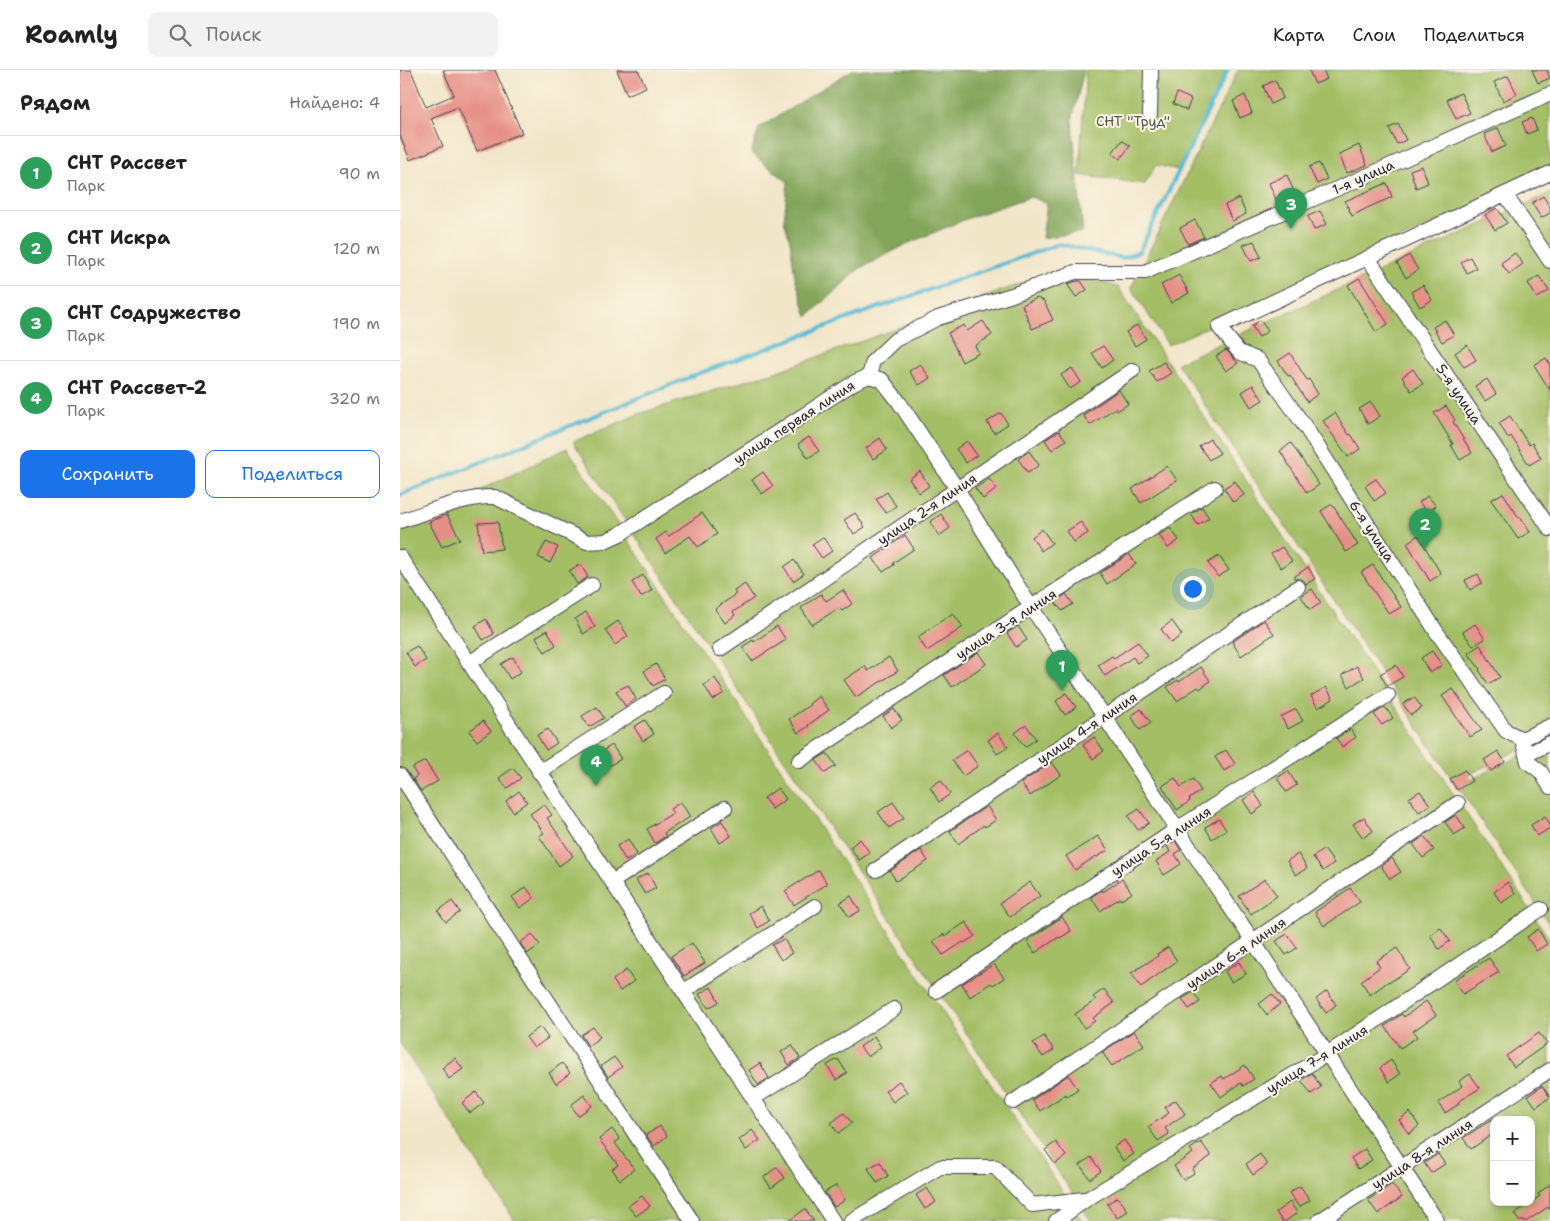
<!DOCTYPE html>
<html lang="ru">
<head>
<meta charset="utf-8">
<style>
  :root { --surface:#fff; --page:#f2f2f2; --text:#222; --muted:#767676; --line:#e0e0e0; --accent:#1a73e8 }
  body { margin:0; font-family:"Shantell Sans",sans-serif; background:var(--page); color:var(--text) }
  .controls { position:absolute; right:15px; bottom:15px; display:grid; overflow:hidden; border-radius:10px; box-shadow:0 2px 8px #0003 }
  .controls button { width:45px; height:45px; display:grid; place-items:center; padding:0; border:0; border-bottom:1px solid var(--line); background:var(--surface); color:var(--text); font:25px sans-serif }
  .you { position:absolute; left:792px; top:518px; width:18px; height:18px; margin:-12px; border:4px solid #fff; border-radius:50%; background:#1a73e8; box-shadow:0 0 0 8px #1a73e833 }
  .badge { display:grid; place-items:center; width:32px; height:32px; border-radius:50%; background:var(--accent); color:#fff; font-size:16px; font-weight:700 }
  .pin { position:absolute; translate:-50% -41px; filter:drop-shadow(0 1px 2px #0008) }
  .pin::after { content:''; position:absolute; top:26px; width:18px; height:15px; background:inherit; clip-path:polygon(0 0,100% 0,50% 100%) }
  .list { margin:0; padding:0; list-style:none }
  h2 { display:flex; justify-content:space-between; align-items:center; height:65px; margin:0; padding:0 20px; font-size:21px }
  h2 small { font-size:16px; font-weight:400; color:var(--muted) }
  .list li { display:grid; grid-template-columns:32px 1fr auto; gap:15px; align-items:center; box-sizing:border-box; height:75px; padding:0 20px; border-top:1px solid var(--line) }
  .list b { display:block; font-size:19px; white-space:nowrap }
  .list p { margin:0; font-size:16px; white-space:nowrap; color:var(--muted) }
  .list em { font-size:16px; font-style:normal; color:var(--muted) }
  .actions { display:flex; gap:10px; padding:15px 20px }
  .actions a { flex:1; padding:11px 0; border:1px solid var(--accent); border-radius:10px; text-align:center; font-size:18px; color:var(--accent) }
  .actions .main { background:var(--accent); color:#fff }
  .icon { flex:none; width:28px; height:28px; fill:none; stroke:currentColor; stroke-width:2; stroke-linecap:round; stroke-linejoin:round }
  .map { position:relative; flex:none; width:1150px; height:1151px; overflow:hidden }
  header { display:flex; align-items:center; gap:30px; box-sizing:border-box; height:70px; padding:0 25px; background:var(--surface); border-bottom:1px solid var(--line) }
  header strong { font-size:24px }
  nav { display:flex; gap:28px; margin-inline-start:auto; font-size:18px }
  .search { width:350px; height:45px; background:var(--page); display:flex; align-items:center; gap:12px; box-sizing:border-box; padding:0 18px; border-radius:10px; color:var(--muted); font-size:19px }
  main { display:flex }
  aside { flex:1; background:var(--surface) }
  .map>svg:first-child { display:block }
</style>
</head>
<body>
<header>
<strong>Roamly</strong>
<div class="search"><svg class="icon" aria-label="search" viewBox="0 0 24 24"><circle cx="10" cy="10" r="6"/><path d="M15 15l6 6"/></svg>Поиск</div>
<nav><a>Карта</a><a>Слои</a><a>Поделиться</a></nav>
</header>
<main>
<aside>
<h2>Рядом<small>Найдено: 4</small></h2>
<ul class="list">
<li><span class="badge" style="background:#2e9e5b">1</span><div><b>СНТ Рассвет</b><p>Парк</p></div><em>90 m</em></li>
<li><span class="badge" style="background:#2e9e5b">2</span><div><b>СНТ Искра</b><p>Парк</p></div><em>120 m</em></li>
<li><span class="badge" style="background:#2e9e5b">3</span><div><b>СНТ Содружество</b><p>Парк</p></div><em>190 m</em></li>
<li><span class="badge" style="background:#2e9e5b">4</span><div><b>СНТ Рассвет-2</b><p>Парк</p></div><em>320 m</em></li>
</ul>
<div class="actions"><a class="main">Сохранить</a><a>Поделиться</a></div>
</aside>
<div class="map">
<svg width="1150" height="1151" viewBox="0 0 1150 1151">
  <rect width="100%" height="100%" fill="#fcf5e5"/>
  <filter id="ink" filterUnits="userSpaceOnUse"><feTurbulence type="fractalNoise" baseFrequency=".02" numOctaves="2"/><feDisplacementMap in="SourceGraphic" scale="10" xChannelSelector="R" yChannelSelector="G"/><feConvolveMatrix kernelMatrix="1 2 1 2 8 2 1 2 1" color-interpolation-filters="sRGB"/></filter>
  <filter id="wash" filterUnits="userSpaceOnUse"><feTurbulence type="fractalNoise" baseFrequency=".0096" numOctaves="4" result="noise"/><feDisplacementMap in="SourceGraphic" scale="20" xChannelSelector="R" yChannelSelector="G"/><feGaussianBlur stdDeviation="1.12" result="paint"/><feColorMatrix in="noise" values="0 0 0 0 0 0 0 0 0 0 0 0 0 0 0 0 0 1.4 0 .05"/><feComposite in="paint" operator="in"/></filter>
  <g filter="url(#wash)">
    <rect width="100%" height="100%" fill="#f2e6c9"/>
    <path fill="#a3be65" stroke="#627050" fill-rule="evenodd" d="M686,0H826L779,100L756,95L745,114L679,105Z
      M838,0H1150V101L768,275L731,218Z
      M1150,123V664L1054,712L777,293Z
      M657,201L718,217L1150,870V1151H691L173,372L241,343L384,299ZM1094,1050H1131V1132H1094Z
      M167,378L682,1151H115L0,973V459Z
      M1150,671V855L1058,716Z"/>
    <path fill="#82a55a" stroke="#52644a" d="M452,0H684L672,50L683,162L642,168L647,133L630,127L571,147L509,173L459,199L407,247L395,207L390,171L384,150L388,112L351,83L359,58Z"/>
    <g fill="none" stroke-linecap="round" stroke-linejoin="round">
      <path stroke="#57bad5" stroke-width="4" d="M0,425L300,303L463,243L659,174L722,188L739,182L828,0"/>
    </g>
    <g id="blocks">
      <path fill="#e68f86" d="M0,0H11L26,37L54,25L43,0H95L122,63L77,81L58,37L31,48L43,76L10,90L0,66Z
        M217,0H238L246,17L227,25Z
        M909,0H923L927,9L915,14Z
        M1132,0H1147L1150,8L1138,13Z
        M1108,6L1117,24L1103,31L1094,12Z
        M875,10L883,28L871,34L863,16Z
        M777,23L791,29L787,40L773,34Z
        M1061,23L1070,43L1056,49L1047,29Z
        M845,25L852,43L840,48L833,31Z
        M1132,48L1137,60L1127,64L1122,52Z
        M998,54L1006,70L997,74L989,58Z
        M1098,58L1106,76L1092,82L1084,64Z
        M722,70L730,76L720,89L712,83Z
        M959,75L967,95L947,103L939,84Z
        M919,93L927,109L917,114L909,97Z
        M1022,96L1028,113L1016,118L1010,100Z
        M887,105L895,124L877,132L869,113Z
        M987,113L992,127L967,138L952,146L945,131Z
        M1143,126L1150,137V143L1141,148L1132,133Z
        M839,128L846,144L832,151L825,135Z
        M1097,138L1107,153L1095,160L1085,145Z
        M920,141L927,154L914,160L908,146Z
        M795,150L804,167L788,174L780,158Z
        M854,171L861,187L851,191L843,175Z
        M1115,183L1123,194L1109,204L1101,193Z
        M1009,185L1018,200L1006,208L997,193Z
        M1070,187L1076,198L1067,203L1061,192Z
        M779,205L789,223L771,233L761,215Z
        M1139,206L1149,221L1137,228L1128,213Z
        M959,208L988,254L976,262L948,215Z
        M677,211H681L687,220L676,227L667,214Z
        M1023,215L1032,230L1020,237L1011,222Z
        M637,228L644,231L653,250L632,259L622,235Z
        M860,250L868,261L859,267L852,256Z
        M1045,250L1054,265L1042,272L1033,257Z
        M583,251L592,265L575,276L579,283L562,292L548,263L564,255L567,261Z
        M737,255L746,269L735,276L726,262Z
        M1067,275L1076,290L1064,297L1055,283Z
        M703,276L713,290L702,298L692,283Z
        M826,280L838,293L826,301L816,286Z
        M890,283L907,310L909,309L918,324L907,332L890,305L888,306L878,291Z
        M1146,288L1150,294V320L1134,295Z
        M764,292L771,303L757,312L749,301Z
        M520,294L530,308L519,315L509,301Z
        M672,298L681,312L670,319L661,305Z
        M1013,299L1023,314L1011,321L1002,307Z
        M1087,309L1096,324L1085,331L1075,316Z
        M853,315L863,330L851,337L842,322Z
        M719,320L728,334L717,341L715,338L690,355L683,345Z
        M971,332L980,346L968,354L959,339Z
        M1046,336L1055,350L1053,352L1072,383L1060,390L1051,375L1053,374L1034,343Z
        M601,343L608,354L594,363L587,352Z
        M935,343L949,365L951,364L960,379L948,387L923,351Z
        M1110,346L1129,375L1132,373L1141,388L1129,395L1111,366L1108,368L1099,353Z
        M659,361L666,370L652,380L645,370Z
        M409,367L419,381L408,388L398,374Z
        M480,368L487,380L473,389L466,378Z
        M810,369L820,383L809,390L799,376Z
        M567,371L577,385L566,393L556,379Z
        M891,373L919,415L907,423L880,381Z
        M629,381L639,395L628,403L618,389Z
        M767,396L777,410L741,433L732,419Z
        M520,401L529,416L519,423L509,409Z
        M363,402L373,416L362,424L352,410Z
        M589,409L597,419L583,429L575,418Z
        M976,409L986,423L974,431L965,416Z
        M835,411L844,425L833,432L824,418Z
        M487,422L496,436L486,443L476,429Z
        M1103,423L1119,448L1120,447L1130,462L1118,469L1091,430Z
        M1028,426L1036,436L1027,442L1019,432Z
        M932,434L958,475L946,482L921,441Z
        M802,437L809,448L798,455L791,444Z
        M302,443L317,464L298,477L290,466L265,483L256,469L266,462L269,466Z
        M455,443L465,457L454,464L444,450Z
        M541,444L550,458L539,466L530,452Z
        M47,445L60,469L42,477L29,452Z
        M98,452L102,479L82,481L78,453Z
        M681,452L688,463L674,472L667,461Z
        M770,458L779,470L768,478L759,465Z
        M642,459L652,473L641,481L632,467Z
        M505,465L514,479L493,493L494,495L483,502L473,488Z
        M1018,465L1041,504L1030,511L1007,473Z
        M423,467L432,481L422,488L412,474Z
        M146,472L158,477L150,493L138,487Z
        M882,477L892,491L881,498L871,484Z
        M729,484L736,494L707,514L700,503Z
        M819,486L829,500L818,507L808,493Z
        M394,490L404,504L393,511L384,497Z
        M180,494L188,507L177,514L169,501Z
        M973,495L1001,537L989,544L961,502Z
        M908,497L915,509L906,514L902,509H895L894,507Z
        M1078,504L1082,513L1070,520L1065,510Z
        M243,505L252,520L241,527L232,512Z
        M345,514L354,528L333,542L335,545L325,553L315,539L336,524L334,521Z
        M912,519L921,533L910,540L901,526Z
        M443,520L452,534L442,541L439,538L412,555L401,538L421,524L426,531Z
        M666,524L673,534L662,541L655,532Z
        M186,542L195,557L183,564L175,549Z
        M553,543L563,557L527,581L518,567Z
        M86,549L94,564L83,570L75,556Z
        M864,550L874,564L841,586L832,572Z
        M218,551L228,566L215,575L205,560Z
        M772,551L782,565L771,573L761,559Z
        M1075,554L1085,569L1073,576L1063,562Z
        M377,556L386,570L352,591L342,577L353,570L354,572Z
        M618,556L627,570L616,577L607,563Z
        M147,560L156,575L145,582L136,567Z
        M738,572L748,586L737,593L733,587L705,606L698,595L712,586L714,588Z
        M1080,575L1100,607L1088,614L1079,600L1080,599L1068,583Z
        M17,576L26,590L15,597L6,582Z
        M1032,581L1042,595L1030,603L1021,588Z
        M578,582L586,594L552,617L544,605Z
        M113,587L121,602L110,609L101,594Z
        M489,587L498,601L456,627L444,610L465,596L468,601Z
        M256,594L265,609L253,616L244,601Z
        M996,595L1003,607L987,616L980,604Z
        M957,596L964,608L949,617L942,605Z
        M801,597L810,611L800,619L798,617L777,631L767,617L778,610L779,612Z
        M315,608L324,623L313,630L304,615Z
        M228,615L236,629L225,636L216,621Z
        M926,617L933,629L918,638L911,626Z
        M1053,619L1082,660L1070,667L1042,626Z
        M666,623L676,637L665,645L656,631Z
        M419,626L429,640L408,655L409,656L398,663L389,649L410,635L409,634Z
        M1014,627L1022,638L1011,645L1003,634Z
        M197,637L204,648L189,657L182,646Z
        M985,637L993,648L982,655L974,644Z
        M494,639L502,650L491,658L483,646Z
        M741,639L751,653L740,660L731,646Z
        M896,639L903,651L888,659L881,647Z
        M245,650L254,664L243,671L234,657Z
        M83,651L91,661L77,671L69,661Z
        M626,655L636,669L625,677L615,663Z
        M148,659L157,673L146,680L137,665Z
        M951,659L956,667L942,677L936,668Z
        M598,663L608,677L597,684L588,670Z
        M694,667L704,681L693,689L683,675Z
        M212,675L221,689L209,696L201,682Z
        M567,680L578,696L563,706L552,690Z
        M826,680L835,694L824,701L815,687Z
        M1098,681L1105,692L1091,701L1084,690Z
        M427,683L436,696L425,703L416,690Z
        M25,691L38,711L21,721L13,709L17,706L12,698Z
        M652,692L661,705L630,726L621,713Z
        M113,698L121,708L107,718L99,708Z
        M1065,700L1072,711L1057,720L1050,709Z
        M888,701L897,715L886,722L877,708Z
        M775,708L781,717L793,709L801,721L789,729L790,731L777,740L762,716Z
        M541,710L550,724L539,732L530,717Z
        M378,718L386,729L372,739L364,728Z
        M119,721L127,732L113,742L106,731Z
        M1020,721L1030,735L1019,742L1009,728Z
        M854,722L863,736L852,744L843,730Z
        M281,732L290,747L264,763L266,766L255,773L247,759L273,743L270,739Z
        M493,732L504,748L489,758L478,742Z
        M144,734L152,745L147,748L173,786L159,796L139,766L144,763L130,744Z
        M587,736L596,750L585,757L584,755L558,774L550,761Z
        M739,739L749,753L738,760L728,746Z
        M1056,745L1065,758L1054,765L1045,752Z
        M1145,746L1150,754V758L1137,766L1131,755Z
        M964,747L973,761L963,768L953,754Z
        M819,749L826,760L812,769L805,757Z
        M322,751L331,766L320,773L311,758Z
        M698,766L708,780L697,787L696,786L675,800L666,786Z
        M1024,766L1034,780L1023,788L1013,774Z
        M228,769L237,784L226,791L217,776Z
        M460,769L470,783L459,790L450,777Z
        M775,771L781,780L775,784L781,794L764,805L756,791L770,782L767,776Z
        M924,779L934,793L923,801L913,787Z
        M521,780L528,791L496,811L490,801Z
        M898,784L907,798L896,805L887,791Z
        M992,788L1001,802L990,809L981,796Z
        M419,800L427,814L394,835L385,821Z
        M248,803L256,818L245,824L236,810Z
        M722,809L732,823L721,830L720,828L700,841L691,827L702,820L703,822Z
        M865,809L877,826L851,844L839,826Z
        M630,812L640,826L610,847L600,833Z
        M1108,812L1115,824L1101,833L1094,822Z
        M126,817L134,828L120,838L112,827Z
        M950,818L960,832L924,856L915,842Z
        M451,826L460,841L449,847L440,833Z
        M52,831L60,842L46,852L38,841Z
        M361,836L369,851L358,858L349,843Z
        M662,847L671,861L660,868L659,867L635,883L627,871Z
        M566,852L575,866L564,873L563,872L543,885L533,871L544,864L545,866Z
        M1040,857L1050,871L1039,879L1030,865Z
        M1138,859L1147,874L1136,881L1127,867Z
        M132,864L140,875L127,884L120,873Z
        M887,864L897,878L886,885L876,871Z
        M384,869L392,883L381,890L372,875Z
        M292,873L305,893L284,906L271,886Z
        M768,877L777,891L741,917L731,903L758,886L757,884Z
        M997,878L1010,899L990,912L989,911L970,925L961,911L980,897L976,891Z
        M1089,888L1099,902L1063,924L1054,910Z
        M839,892L846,904L831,912L825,901Z
        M594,894L604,908L593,915L591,913L570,927L562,914Z
        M226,900L234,911L220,921L213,910Z
        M311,917L319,932L308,938L299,924Z
        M704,919L714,933L693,948L695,951L684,958L675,944L696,930L693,927Z
        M927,921L936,935L926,943L916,929Z
        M793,922L800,932L789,939L782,929Z
        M872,924L880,934L867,945L859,934Z
        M1026,931L1036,945L1013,961L1017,967L1000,978L985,956L1002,944L1004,947Z
        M140,957L148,968L134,978L126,967Z
        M193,957L200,967L188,976L181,965Z
        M734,961L744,975L712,996L702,982Z
        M1139,963L1147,974L1114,997L1106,986Z
        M474,966L481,977L468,987L460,977Z
        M644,966L654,980L643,987L633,973Z
        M392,975L400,988L389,995L381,982Z
        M214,987L222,997L208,1007L201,996Z
        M55,988L63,999L49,1009L42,998Z
        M438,989L447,1003L436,1010L427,995Z
        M991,990L1000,1004L989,1012L980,998Z
        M162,993L170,1003L156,1014L149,1003Z
        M360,993L369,1008L358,1015L349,1000Z
        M845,995L854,1009L843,1016L841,1013L821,1027L811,1013L822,1006L824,1009Z
        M912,1003L921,1017L911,1024L901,1010Z
        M1070,1004L1080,1018L1058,1032L1059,1034L1045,1043L1038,1033L1062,1016L1059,1011Z
        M668,1005L678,1019L667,1026L666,1024L640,1041L632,1030Z
        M499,1011L507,1022L493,1032L485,1021Z
        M1142,1016L1150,1027L1136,1037L1128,1026Z
        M76,1022L84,1033L70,1043L62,1033Z
        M184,1025L192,1036L178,1046L171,1035Z
        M776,1030L785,1044L765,1058L769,1064L758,1071L748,1057L769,1043L765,1037Z
        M1010,1042L1019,1056L1009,1064L999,1050Z
        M444,1043L452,1053L438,1063L431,1053Z
        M1094,1048V1063L1071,1079L1063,1068Z
        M260,1056L267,1066L254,1076L246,1065Z
        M212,1059L220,1069L215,1073L234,1099L220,1110L212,1099L218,1095L199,1069Z
        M352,1060L360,1070L346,1080L339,1070Z
        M724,1070L734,1084L723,1091L714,1077Z
        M656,1072L666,1086L655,1094L645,1080Z
        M801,1072L811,1086L792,1099L794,1103L783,1110L774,1096L793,1083L790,1079Z
        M965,1079L972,1090L958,1099L951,1088Z
        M860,1084L867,1095L853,1105L846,1094Z
        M1038,1084L1045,1094L1031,1103L1024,1093Z
        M691,1087L701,1101L690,1109L680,1095Z
        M480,1092L488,1106L477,1113L468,1098Z
        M377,1097L385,1108L371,1118L364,1107Z
        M992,1114L1002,1127L978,1144L968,1130Z
        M1150,1114V1140L1148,1137L1127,1151H1119L1114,1144L1140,1126L1138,1124Z
        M437,1115L445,1130L434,1137L425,1122Z
        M900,1116L910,1130L899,1137L889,1123Z
        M527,1118L536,1132L525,1139L516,1125Z
        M242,1126L250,1136L236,1146L228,1136Z
        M718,1127L728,1141L717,1148L707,1134Z
        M890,1132L897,1143L886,1151H882L876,1142Z
        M405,1139L414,1151H389Z"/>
    </g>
  </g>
  <g filter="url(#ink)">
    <use href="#blocks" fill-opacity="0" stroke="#413f50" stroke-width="1"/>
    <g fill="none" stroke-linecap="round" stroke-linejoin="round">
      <g stroke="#413f50" stroke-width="16">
        <path id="minor" d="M750,44L751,0
          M1105,124L1150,191
          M968,188L1150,459
          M469,306L482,310L499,332L557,419L631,537L704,646L777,759L853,871L1037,1151
          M0,451C29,442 64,426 95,427L187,472L205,471L220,464L455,312L469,306L473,291L495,270L538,248L612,225L675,202H745L971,104L1150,24
          M0,487L433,1151
          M320,579L733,300
          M69,593L192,515
          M1122,669L1106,661L1036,561L906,358L858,290L839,282L819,257L1150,103
          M1122,669L1128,692L1141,702L1150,717
          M1122,669L1150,656
          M1126,685L1150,673
          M399,691L631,537L815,418
          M139,702L264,623
          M0,705L292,1151
          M476,800L898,517
          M212,812L325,738
          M284,921L415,836
          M536,921L777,759L988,625
          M354,1028L494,939
          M613,1032L1058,733
          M451,1151L540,1097H595L632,1135L684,1129
          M656,1151L687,1129L927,984L1141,839
          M919,1151L1150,1000"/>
      </g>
      <use href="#minor" stroke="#fff" stroke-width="14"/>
    </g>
  </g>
  <g text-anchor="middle" stroke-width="4" stroke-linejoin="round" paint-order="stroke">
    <g font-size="14" fill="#4f594a" stroke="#fcf5e5">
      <text x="733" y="56">СНТ "Труд"</text>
    </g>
    <g font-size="14" fill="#22223b" stroke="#fcf5e5">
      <text transform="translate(963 107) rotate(-24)" y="5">1-я улица</text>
      <text transform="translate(1059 324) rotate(56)" y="5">5-я улица</text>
      <text transform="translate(394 352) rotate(-33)" y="5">улица первая линия</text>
      <text transform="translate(527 439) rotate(-34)" y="5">улица 2-я линия</text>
      <text transform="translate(972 461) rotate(57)" y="5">6-я улица</text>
      <text transform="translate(606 554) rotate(-33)" y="5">улица 3-я линия</text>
      <text transform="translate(687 658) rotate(-34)" y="5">улица 4-я линия</text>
      <text transform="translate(761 771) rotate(-33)" y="5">улица 5-я линия</text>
      <text transform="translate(836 883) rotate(-34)" y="5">улица 6-я линия</text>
      <text transform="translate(917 989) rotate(-32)" y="5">улица 7-я линия</text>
      <text transform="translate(1022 1084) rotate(-33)" y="5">улица 8-я линия</text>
    </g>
  </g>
</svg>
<div class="controls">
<button>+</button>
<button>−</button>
</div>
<div class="you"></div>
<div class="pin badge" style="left:662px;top:621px;background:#2e9e5b">1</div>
<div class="pin badge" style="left:1025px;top:479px;background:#2e9e5b">2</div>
<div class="pin badge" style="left:891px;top:159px;background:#2e9e5b">3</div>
<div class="pin badge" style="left:196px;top:716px;background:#2e9e5b">4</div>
</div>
</main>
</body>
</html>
